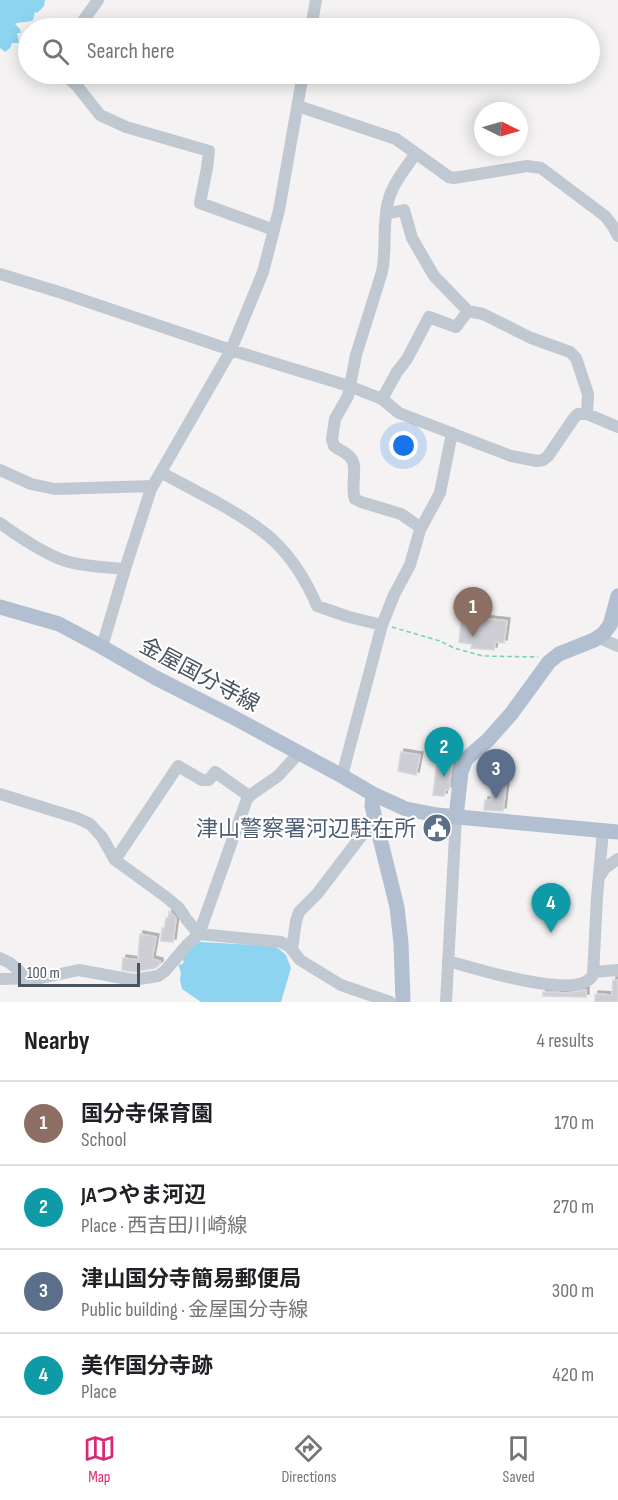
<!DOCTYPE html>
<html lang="en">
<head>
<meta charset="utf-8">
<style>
  :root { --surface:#fff; --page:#f6f6f6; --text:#202124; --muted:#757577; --line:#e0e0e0; --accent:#db2777 }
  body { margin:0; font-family:"Sofia Sans Condensed","Noto Sans JP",sans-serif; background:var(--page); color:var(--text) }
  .compass { position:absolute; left:474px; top:102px; width:54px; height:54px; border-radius:50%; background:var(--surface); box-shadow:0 3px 15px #0003; rotate:95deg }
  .scale { position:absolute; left:18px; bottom:15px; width:122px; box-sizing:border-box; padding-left:6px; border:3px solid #495460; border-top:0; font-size:16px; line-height:21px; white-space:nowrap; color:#495460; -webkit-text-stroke:4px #fff; paint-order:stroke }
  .you { position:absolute; left:404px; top:446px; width:21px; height:21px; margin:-15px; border:4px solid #fff; border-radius:50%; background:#1a73e8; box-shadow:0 0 0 9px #1a73e833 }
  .badge { display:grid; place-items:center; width:39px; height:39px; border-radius:50%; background:var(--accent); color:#fff; font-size:20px; font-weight:700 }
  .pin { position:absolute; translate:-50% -50px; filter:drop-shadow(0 2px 3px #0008) }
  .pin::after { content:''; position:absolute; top:32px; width:21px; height:18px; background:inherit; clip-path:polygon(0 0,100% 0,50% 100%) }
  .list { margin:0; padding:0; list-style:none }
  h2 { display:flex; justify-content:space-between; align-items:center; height:78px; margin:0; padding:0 24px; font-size:26px }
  h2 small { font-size:20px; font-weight:400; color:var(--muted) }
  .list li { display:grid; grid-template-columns:39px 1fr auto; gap:18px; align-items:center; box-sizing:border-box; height:84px; padding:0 24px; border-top:2px solid var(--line) }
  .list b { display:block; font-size:22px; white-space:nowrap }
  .list p { margin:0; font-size:20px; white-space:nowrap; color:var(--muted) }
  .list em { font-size:20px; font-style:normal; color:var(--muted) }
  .icon { flex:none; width:33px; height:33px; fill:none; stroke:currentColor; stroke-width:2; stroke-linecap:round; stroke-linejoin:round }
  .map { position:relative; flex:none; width:618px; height:1002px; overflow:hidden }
  .search { position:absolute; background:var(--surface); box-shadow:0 3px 15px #0003; left:18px; right:18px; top:18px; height:66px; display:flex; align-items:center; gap:15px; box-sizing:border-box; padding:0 21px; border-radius:33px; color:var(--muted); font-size:22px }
  .sheet { height:414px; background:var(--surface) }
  nav { display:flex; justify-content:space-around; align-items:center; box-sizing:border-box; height:84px; border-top:2px solid var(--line); background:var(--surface); font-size:16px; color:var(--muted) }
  nav a { display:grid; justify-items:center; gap:3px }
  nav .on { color:var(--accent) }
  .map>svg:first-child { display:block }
</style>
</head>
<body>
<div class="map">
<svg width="618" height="1002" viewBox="0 0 618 1002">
  <defs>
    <filter id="shadow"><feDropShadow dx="3" dy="-3" stdDeviation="0" flood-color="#0004"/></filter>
  </defs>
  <rect width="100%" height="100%" fill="#f4f2f2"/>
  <path fill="#8cd4f0" d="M0,0H45L44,6L37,13L35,12L33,20C27,23 21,21 15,24L20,29L21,33H17L19,43H12L10,48L5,52L0,48Z
    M200,942L257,945L273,946L279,949L286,955L291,968L281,1002H201L182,989L180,979L181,973L178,963L181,965L184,962L181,957L195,943Z"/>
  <path fill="#ccced4" stroke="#d6d7dd" stroke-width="1.5" filter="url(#shadow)" d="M462,616L507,621L504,643L495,642L494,650L471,648L472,644L459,642Z
    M401,752L420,755L416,775L398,771Z
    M437,762L453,764L451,771L449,790L445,789L444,796L433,795Z
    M493,784L506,785L503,811L484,810L485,800H491Z
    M169,911L176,918L173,942L161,941L162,928L164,929L165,926L166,918H169Z
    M140,934L156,937L152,959L160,961V964L155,968L133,972L122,970L123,958L138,960Z
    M613,980H618V1002H595V994L612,995Z
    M586,990V997L543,996V992L567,993Z"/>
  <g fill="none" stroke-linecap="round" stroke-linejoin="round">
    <path stroke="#77d1ab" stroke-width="1.5" stroke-dasharray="4.5 3" stroke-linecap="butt" d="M392,627L440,641L454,648L483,656L538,657"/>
    <path stroke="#c0c8d1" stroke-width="12" d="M78,28L98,0
      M311,28L316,0
      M64,74L77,86L100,115L126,127L209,151L207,168L200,203L274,230
      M298,106L396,139L449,177L454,178L527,166L541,168L605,216L612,225L618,236
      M416,153C406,168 392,184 388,202C382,225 387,249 382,272L356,355L348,396L335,419L332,439L334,446C339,450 346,452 350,457C359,465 350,486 355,499L361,502L401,514L421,528
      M386,214L404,210L412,238L434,276L468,311L483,314L531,338L570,352L576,358L588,394L587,414
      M0,274L62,293L231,350L349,386L382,399L399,413L511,456L537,461L543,460L548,456L574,418L578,414H587L618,427
      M382,399L397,372L407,359L429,317L456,327L468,311
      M0,470L31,484L55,489L153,486
      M162,473C197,492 244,514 273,540C292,558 307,582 317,606L349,617L382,625
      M0,523C18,536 48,556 69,562C87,567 106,567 125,569
      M599,638L618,646
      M102,647L125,569L151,489L231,350L263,272L279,210L303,74
      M342,776L382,625L394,595L410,565L420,530L440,493L452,433
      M0,794L77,818L90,824L102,837L115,860L166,897L179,908L187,920L199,934L281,942L290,947L300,960L341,985L390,1002
      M115,860L178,766L202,780H209L215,772L249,796
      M600,876L605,868L618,859
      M292,949L296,921L299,912L317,894L375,818
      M0,958L10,963L27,978
      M448,961C474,968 578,1002 593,975L597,897L603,831
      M593,972L618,970
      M0,979L41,978L79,970L133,980L158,976L165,971L187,945L199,934L247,799L252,794L278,776L299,753
      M446,1002L456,817"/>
    <path stroke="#b1bfd1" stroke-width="15" d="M0,607L59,624L102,647L156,678L231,716L342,776L373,794L406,809L437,815L618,832
      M373,794L372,806L397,907L401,943L403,1002
      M456,817L461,772L466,759L488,740L511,714L549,662L559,654L594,640L603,634L610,625L618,596"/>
  </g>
  <defs>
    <g id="civic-disc" transform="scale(1.5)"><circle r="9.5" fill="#5c6f8a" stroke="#fff"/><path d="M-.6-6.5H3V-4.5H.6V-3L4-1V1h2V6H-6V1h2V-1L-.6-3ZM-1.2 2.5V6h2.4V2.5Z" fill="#fff"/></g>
  </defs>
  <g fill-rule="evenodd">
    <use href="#civic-disc" x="437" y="828"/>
  </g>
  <g text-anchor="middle" stroke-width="4.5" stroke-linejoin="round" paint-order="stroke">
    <g font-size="22" fill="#495460" stroke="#fff">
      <text transform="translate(200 674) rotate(28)" y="8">金屋国分寺線</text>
    </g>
    <g font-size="22" fill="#4e5e75" stroke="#fff" text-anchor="end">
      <text x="416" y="836">津山警察署河辺駐在所</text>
    </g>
  </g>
</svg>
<svg class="compass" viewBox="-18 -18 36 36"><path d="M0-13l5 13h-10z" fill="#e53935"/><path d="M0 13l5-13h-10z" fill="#757577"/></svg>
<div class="scale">100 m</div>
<div class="you"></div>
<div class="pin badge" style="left:473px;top:637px;background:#8d6e63">1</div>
<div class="pin badge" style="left:444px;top:777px;background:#0f9aa8">2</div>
<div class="pin badge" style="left:496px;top:799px;background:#5c6f8a">3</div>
<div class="pin badge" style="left:551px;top:933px;background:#0f9aa8">4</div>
<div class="search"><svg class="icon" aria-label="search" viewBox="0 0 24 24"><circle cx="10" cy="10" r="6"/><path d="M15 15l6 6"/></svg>Search here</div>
</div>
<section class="sheet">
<h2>Nearby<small>4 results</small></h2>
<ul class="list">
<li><span class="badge" style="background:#8d6e63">1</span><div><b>国分寺保育園</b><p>School</p></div><em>170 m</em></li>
<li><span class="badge" style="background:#0f9aa8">2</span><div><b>JAつやま河辺</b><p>Place · 西吉田川崎線</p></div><em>270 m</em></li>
<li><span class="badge" style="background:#5c6f8a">3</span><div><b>津山国分寺簡易郵便局</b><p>Public building · 金屋国分寺線</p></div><em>300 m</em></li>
<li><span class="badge" style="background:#0f9aa8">4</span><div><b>美作国分寺跡</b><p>Place</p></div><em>420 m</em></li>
</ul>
</section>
<nav>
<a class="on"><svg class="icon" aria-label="map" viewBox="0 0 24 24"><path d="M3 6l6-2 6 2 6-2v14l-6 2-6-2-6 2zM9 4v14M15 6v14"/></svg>Map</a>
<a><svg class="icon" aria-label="directions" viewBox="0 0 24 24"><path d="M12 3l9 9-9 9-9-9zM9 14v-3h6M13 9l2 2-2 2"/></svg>Directions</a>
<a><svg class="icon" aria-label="saved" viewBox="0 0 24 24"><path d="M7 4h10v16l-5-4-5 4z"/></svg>Saved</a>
</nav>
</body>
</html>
